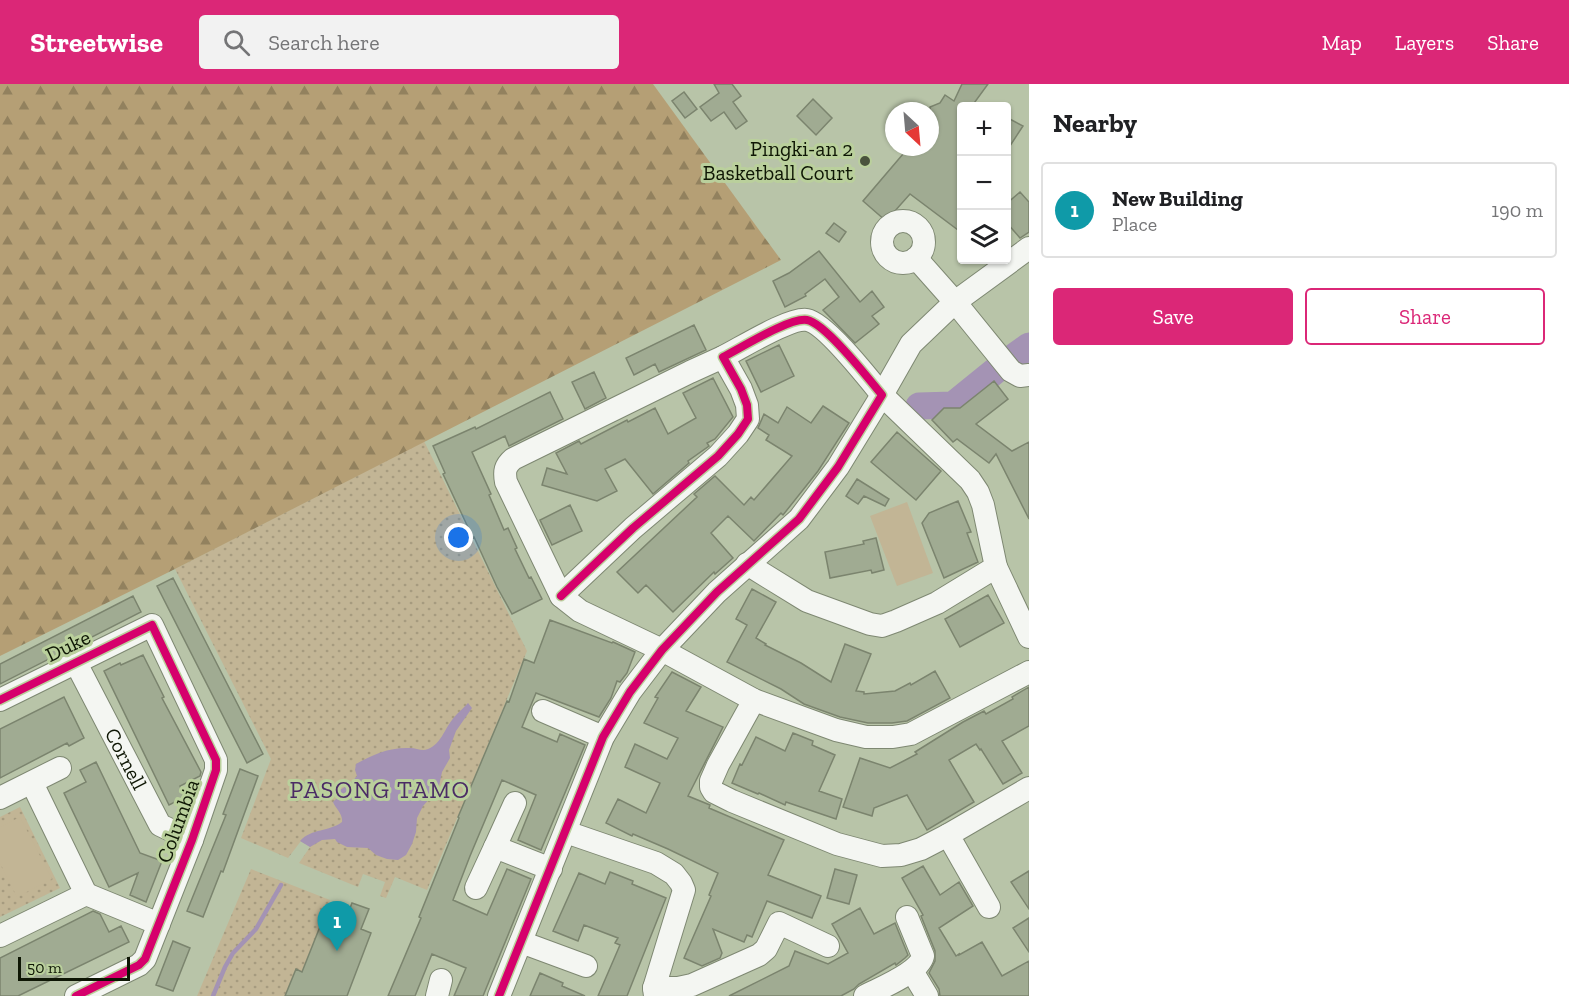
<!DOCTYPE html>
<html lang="en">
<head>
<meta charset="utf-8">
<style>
  :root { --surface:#fff; --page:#f2f2f2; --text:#202124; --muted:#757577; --line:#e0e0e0; --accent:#db2777 }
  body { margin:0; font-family:"Zilla Slab",serif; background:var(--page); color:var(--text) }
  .controls { position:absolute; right:18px; top:18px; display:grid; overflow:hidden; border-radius:6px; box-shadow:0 2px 4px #0004 }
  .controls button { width:54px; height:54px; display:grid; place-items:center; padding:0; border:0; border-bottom:2px solid var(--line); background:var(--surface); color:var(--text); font:30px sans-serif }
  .compass { position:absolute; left:885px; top:18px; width:54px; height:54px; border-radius:50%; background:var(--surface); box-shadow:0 2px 4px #0004; rotate:154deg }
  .scale { position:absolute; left:18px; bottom:15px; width:112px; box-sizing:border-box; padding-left:6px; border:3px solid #0e1604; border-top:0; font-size:16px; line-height:21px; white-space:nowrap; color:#0e1604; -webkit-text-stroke:4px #bad09c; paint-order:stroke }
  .you { position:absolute; left:459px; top:454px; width:21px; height:21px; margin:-15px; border:4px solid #fff; border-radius:50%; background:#1a73e8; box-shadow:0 0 0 9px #1a73e833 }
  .badge { display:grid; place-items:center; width:39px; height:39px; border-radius:50%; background:var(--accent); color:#fff; font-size:20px; font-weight:700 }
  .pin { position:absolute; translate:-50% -50px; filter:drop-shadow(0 2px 3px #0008) }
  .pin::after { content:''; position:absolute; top:32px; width:21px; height:18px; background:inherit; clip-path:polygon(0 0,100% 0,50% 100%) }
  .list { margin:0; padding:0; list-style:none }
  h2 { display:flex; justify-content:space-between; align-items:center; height:78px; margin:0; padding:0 24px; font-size:26px }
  h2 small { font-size:20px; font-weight:400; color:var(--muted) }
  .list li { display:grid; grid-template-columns:39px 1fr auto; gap:18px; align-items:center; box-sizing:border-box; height:96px; margin:0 12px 12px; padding:0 12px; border:2px solid var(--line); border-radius:6px }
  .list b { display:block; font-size:22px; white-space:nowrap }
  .list p { margin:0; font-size:20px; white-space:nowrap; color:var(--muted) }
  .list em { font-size:20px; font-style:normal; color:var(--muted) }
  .actions { display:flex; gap:12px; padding:18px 24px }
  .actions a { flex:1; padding:14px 0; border:2px solid var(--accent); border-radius:6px; text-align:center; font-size:21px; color:var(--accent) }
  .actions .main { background:var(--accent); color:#fff }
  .icon { flex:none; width:33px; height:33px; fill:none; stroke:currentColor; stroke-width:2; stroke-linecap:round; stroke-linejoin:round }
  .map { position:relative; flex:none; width:1029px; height:912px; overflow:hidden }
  header { display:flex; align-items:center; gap:36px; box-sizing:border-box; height:84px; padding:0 30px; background:var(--accent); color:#fff }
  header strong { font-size:28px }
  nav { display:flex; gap:33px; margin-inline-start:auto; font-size:21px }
  .search { width:420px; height:54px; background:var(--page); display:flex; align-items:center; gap:15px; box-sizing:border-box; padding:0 21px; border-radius:6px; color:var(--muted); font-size:22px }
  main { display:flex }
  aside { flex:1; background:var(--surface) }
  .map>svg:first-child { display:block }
</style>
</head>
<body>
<header>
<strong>Streetwise</strong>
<div class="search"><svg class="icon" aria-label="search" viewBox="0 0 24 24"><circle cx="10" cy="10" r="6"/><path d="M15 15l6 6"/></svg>Search here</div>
<nav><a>Map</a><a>Layers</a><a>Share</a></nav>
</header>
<main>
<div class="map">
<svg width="1029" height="912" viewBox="0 0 1029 912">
  <defs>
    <pattern id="grass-dots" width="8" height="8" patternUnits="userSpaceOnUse" patternTransform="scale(1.5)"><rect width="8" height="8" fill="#c2b595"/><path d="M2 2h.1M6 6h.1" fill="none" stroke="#a69b7f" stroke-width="1.8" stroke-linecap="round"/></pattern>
    <pattern id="forest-firs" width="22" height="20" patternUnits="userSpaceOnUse" patternTransform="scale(1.5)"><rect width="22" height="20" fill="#b59f75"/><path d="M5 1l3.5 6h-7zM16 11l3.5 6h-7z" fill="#92815e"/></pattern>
  </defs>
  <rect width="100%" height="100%" fill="#b8c4a8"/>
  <path fill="url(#grass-dots)" d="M424,357L527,567L427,806L395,793L386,814L380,812L385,798L363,790L358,803L299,779L310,763L301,757L288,774L241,754L271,675L175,485Z
    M20,723L60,804L0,833V733Z
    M251,785L330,816L302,888L296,886L285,912H197Z"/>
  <path fill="url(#forest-firs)" d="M0,0H653L781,176L175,485L0,572Z"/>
  <path fill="#c2b595" d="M907,418L933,489L897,502L870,432Z
    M20,733L52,795L17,813L0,779V743Z"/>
  <path fill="#a493b4" d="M468,619L472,624L456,647L449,666L450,674L442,688L439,702L432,712L423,722L417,734L416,748L412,760L406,771L398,776L387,775L376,771L368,764L347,763L337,758L335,755L322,756L310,763L300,757C312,744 329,748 342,738C343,730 336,725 333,718L337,714L340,706L351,699L357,692L355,686L356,680C373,670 391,663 410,664C417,664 422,668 428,665C441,660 444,646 452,636C456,630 463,625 468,619Z"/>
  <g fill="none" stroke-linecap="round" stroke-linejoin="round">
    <path stroke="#a493b4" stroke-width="4.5" d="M213,912L225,883L233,869L256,845L281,801"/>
    <path stroke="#a493b4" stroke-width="27" d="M1015,272L1029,262
      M919,322L953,321L995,287"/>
  </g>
  <path fill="#a0ab92" stroke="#7b846e" stroke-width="1.5" d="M714,0H732L741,12L733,18L747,37L736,45L724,28L711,37L700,23L719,9Z
    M962,0H988L972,22H962V149L910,110L886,137L863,117L909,63H930V23L940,19L945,11L954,17Z
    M684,8L697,25L685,34L672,17Z
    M813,15L832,34L816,51L797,32Z
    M1006,33L1023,42L1006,68Z
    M1020,108L1029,118V148L1020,154L1006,138V120Z
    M834,139L846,148L839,158L826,149Z
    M819,167L860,218L872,207L884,223L872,232L879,240L855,259L823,226L839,213L825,195L805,210L806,212L785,223L773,197L789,189Z
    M694,241L706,266L659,288L655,280L634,291L626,274Z
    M779,261L794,292L761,308L746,277Z
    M594,288L606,314L585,325L572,298Z
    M713,294L733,333L715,355L707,359L709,362L688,377L689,379L653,410L625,375L605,385L617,407L597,417L542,401L547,384L567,390L556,369L579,357L581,360L627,336L628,338L655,324L668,350L696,334L683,309Z
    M994,297L1008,315L976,340L1012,367L1029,358V435L996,370L989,379L957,355L953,358L932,336L944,324H960Z
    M550,308L563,335L509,362L505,352L472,368L491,410L489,411L504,446L508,444L517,464L515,465L529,494L531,493L542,515L512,530L497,503L474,453L473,454L443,390L445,389L433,362L475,343L476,345Z
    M823,322L849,339L818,387L783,431L781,429L754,457L728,432L711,449L733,474L715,490L714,488L673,528L646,501L638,509L617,488L697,413L694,410L715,392L744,421L751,413L754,416L792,372L766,356L769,351L758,344L764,330L778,339L787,323L811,339Z
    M897,348L941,387L916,416L871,378Z
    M857,395L889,415L885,422L864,412L858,420L846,412Z
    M958,417L971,448L967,449L978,478L944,494L922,439L929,429Z
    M570,421L582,447L552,461L540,436Z
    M876,454L884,486L872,489L871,486L830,494L825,468L864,460L863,457Z
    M173,494L263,670L247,679L157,502Z
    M752,505L776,518L756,554L766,560L765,561L801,579L831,598L845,560L871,570L856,607L864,608V610L895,607L910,599L911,601L935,587L950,614L907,637L892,639H868L840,633L804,620L781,605L727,578L747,541L736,535Z
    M988,511L1004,539L960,563L945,535Z
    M133,512L141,528L0,600V580Z
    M550,536L612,559L613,558L635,568L627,589L620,598L617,597L611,614L599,633L536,609L522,643L557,658L560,650L585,661L541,766L518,756L536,711L502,696L470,772L453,816L487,831L507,785L531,795L483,912H454L466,884L432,870L415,912H388L421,834L419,833L459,734L458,733L507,617L509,618L524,575L534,579Z
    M143,571L164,613L162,614L201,688L200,692L180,702L185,713L169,721L104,587L120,579L121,581Z
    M672,588L701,603L686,627L723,643L688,712L710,721L709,724L784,756L768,791L821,812L812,834L767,817L752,853L747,851L744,858L713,845L722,869L720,874L702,882L684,874L711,812L709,811L718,789L668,765L633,750L632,752L606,739L618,715L646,729L660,699L625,683L635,660L667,675L678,654L644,639L658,614L655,613Z
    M1029,603V642L1002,657L1022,689L1003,700L981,665L980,666L976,660L949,676L974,718L927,746L907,711L874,724L872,732L843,723L860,674L890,684L917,670L915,668L963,638L984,627L986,630L1013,615L1012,613Z
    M64,613L84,654L69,662L67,659L0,694V645Z
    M793,649L813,657L812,661L835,671L819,707L842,715L836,735L786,718L785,721L759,709L758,710L732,699L740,680L742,681L756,653L785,667Z
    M96,678L140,769L162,777L146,818L130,811L138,789L109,803L64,709L86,698L80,686Z
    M240,685L258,692L223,788L221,787L203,833L187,827L226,731L223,730Z
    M923,782L940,811L959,798L973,822L939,844L956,872L959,870V871L982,858L1002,892L1029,877V912H940L939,905L929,889L935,877V867L921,832L923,831L902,794Z
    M835,785L857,791L849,820L827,814Z
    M1029,787V825L1011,798Z
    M610,788L633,797L632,800L666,814L627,912H598L620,861L615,859L618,854L584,841L578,857L553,847L579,789L605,800Z
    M352,819L369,825L361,845L371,849L347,912H285L296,885L302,888L325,830L345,837Z
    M860,824L874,850L895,839L908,871L905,874L896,881L895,879L859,900L854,905L841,912H729L789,882L795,867L828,880L848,869L832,840Z
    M93,827L100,830L109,848L121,842L129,858L18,912H0V874Z
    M1029,834V868L1013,844Z
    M173,857L190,864L173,907L156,901Z
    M540,889L563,899L562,902L585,912H530Z"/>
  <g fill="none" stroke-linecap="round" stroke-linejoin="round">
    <g stroke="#7e8872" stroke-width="24">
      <g id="minor">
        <circle cx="903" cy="158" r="21"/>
        <path d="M916,174L955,218L1011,287L1020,292L1029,291"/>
        <path d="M723,273L690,288L513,375C505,382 504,387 506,398L561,512L580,527L662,566L754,616L836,646L866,653H893L911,650L1029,588"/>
        <path d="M747,480L807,517L870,540L882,542L896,537L937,519L996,483L983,421L978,408L970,396L882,311L911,260L955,218L1029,164"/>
        <path d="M996,483L1029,553"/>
        <path id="s1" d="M76,579L160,741L192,756"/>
        <path d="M0,616L152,541L216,676V686L192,756L145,875L139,881L76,912"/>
        <path d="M754,616L718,681L711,697V703L714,708L732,717L837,760L882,772L901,771L921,765L948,751"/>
        <path d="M543,627L603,653"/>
        <path d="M32,699L86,810"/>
        <path d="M0,714L60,684"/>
        <path d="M515,719L495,763L551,785"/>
        <path d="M566,748L656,779L674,790L681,799L684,806L654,904L655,912"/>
        <path d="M476,804L495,763"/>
        <path d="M86,810L159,840"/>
        <path d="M989,823L948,751L1029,704"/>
        <path d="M0,852L86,810"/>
        <path d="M521,858L586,882"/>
        <path d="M912,887L927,912"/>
        <path d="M654,904H678L692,901L759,871L766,865L779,839L828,862"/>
        <path d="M437,912L441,896"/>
        <path d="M499,912L603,653L630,608L662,566L717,508L799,435L838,383L882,311C869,295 825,239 807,236C790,233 741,264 723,273L741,305L747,321L748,335L738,350L718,372L633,444L561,512"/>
        <path d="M865,912C880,904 919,889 923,872L907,833"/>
      </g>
    </g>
    <use href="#minor" stroke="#f4f6f2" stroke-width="22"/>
    <g stroke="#bad09c" stroke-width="11">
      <path id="cycleway" d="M0,616L152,541L216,676V686L192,756L145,875L139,881L76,912
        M499,912L603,653L630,608L662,566L717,508L799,435L838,383L882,311C869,295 825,239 807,236C790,233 741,264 723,273L741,305L747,321L748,335L738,350L718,372L633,444L561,512"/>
    </g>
    <use href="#cycleway" stroke="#d6006c" stroke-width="8"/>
  </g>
  <circle fill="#4a533d" stroke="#bad09c" stroke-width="2" cx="865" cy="77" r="6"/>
  <g text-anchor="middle" stroke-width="6" stroke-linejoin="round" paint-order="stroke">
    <g font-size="21" fill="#0e1604" stroke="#bad09c" text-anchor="end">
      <text x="853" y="72">Pingki-an 2<tspan x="853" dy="24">Basketball Court</tspan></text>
    </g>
    <g font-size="21" fill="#0e1604" stroke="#bad09c">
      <text transform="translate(68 562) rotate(-26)" y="7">Duke</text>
      <text dy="7" stroke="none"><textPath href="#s1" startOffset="108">Cornell</textPath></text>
      <text transform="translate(178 737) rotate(-70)" y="7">Columbia</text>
    </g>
    <g font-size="24" letter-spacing="1.5" fill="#4b2c65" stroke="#bad09c">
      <text x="380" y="714">PASONG TAMO</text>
    </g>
  </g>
</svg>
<div class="controls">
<button>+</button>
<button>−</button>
<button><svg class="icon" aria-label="layers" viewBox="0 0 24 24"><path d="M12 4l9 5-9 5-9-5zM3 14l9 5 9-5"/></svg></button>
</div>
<svg class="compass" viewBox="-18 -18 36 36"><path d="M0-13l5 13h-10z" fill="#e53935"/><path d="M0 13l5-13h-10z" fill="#757577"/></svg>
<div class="scale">50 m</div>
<div class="you"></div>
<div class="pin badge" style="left:337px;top:867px;background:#0f9aa8">1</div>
</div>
<aside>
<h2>Nearby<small></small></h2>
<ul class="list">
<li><span class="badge" style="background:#0f9aa8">1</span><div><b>New Building</b><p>Place</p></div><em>190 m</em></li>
</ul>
<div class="actions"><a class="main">Save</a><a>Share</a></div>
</aside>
</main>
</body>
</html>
